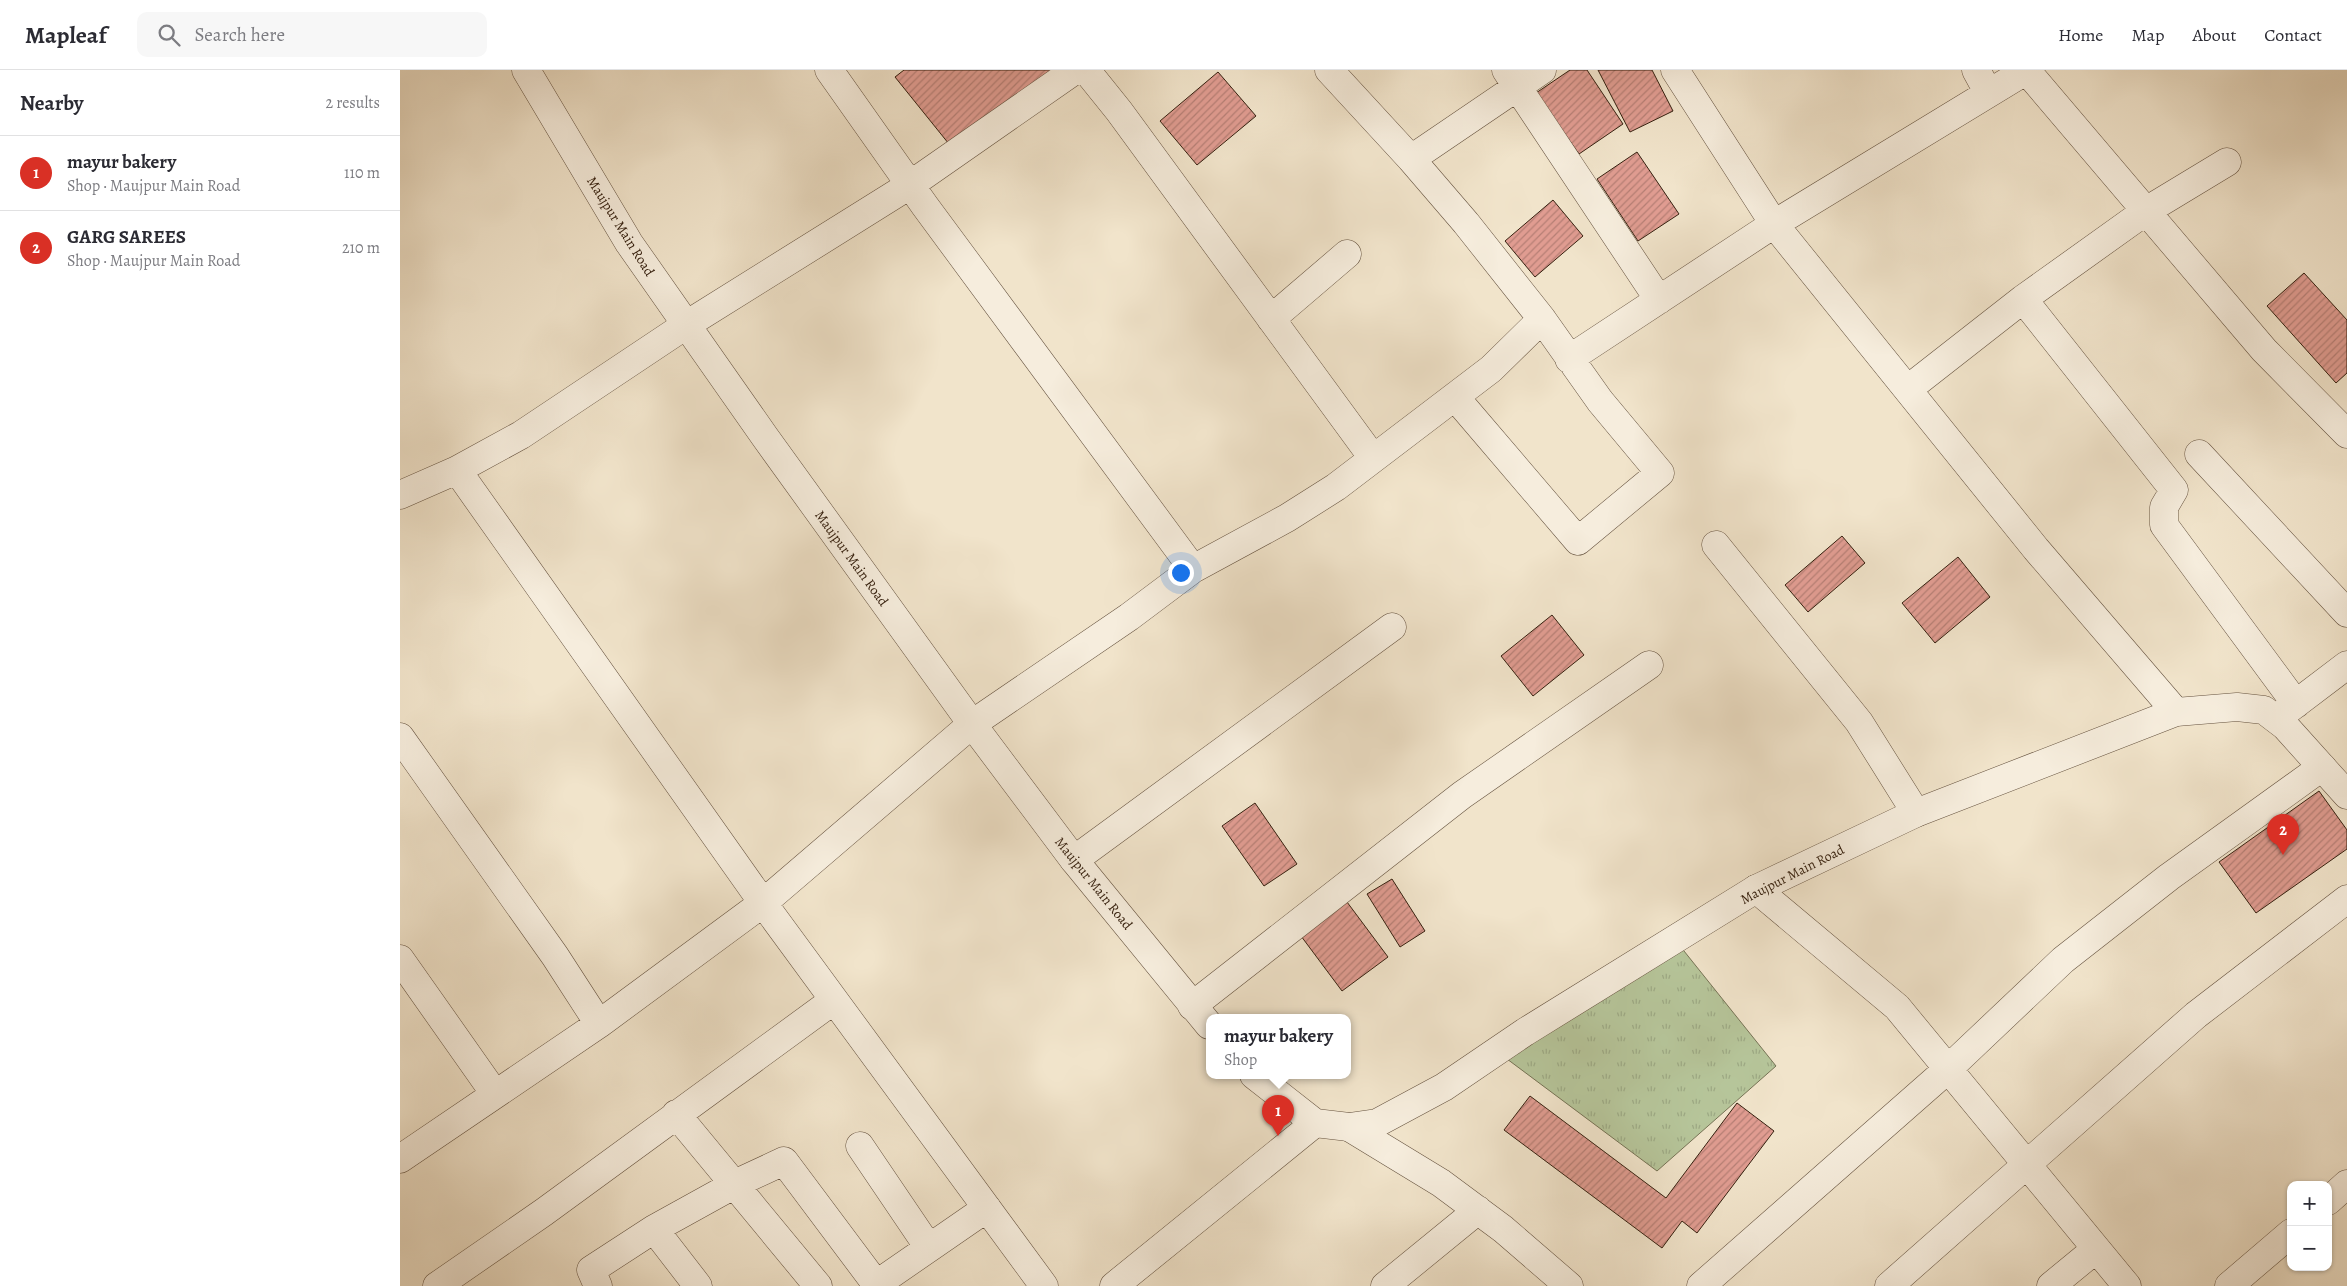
<!DOCTYPE html>
<html lang="en">
<head>
<meta charset="utf-8">
<style>
  :root { --surface:#fff; --page:#f7f7f7; --text:#2b2b33; --muted:#7c7c81; --line:#e1e1e2; --accent:#d93025 }
  body { margin:0; font-family:Alegreya,serif; background:var(--page); color:var(--text) }
  .controls { position:absolute; right:15px; bottom:15px; display:grid; overflow:hidden; border-radius:10px; box-shadow:0 1px 4px #0004 }
  .controls button { width:45px; height:45px; display:grid; place-items:center; padding:0; border:0; border-bottom:1px solid var(--line); background:var(--surface); color:var(--text); font:25px sans-serif }
  .you { position:absolute; left:780px; top:502px; width:18px; height:18px; margin:-12px; border:4px solid #fff; border-radius:50%; background:#1a73e8; box-shadow:0 0 0 8px #1a73e833 }
  .badge { display:grid; place-items:center; width:32px; height:32px; border-radius:50%; background:var(--accent); color:#fff; font-size:16px; font-weight:700 }
  .pin { position:absolute; translate:-50% -41px; filter:drop-shadow(0 1px 2px #0008) }
  .pin::after { content:''; position:absolute; top:26px; width:18px; height:15px; background:inherit; clip-path:polygon(0 0,100% 0,50% 100%) }
  .popup { position:absolute; left:806px; top:944px; width:145px; height:65px; box-sizing:border-box; display:grid; place-content:center; border-radius:10px; background:var(--surface); filter:drop-shadow(0 1px 4px #0005); font-size:16px; white-space:nowrap; color:var(--muted) }
  .popup b { font-size:19px; color:var(--text) }
  .popup::after { content:''; position:absolute; left:50%; top:100%; margin-left:-10px; border:10px solid transparent; border-top-color:var(--surface) }
  .list { margin:0; padding:0; list-style:none }
  h2 { display:flex; justify-content:space-between; align-items:center; height:65px; margin:0; padding:0 20px; font-size:21px }
  h2 small { font-size:16px; font-weight:400; color:var(--muted) }
  .list li { display:grid; grid-template-columns:32px 1fr auto; gap:15px; align-items:center; box-sizing:border-box; height:75px; padding:0 20px; border-top:1px solid var(--line) }
  .list b { display:block; font-size:19px; white-space:nowrap }
  .list p { margin:0; font-size:16px; white-space:nowrap; color:var(--muted) }
  .list em { font-size:16px; font-style:normal; color:var(--muted) }
  .icon { flex:none; width:28px; height:28px; fill:none; stroke:currentColor; stroke-width:2; stroke-linecap:round; stroke-linejoin:round }
  .map { position:relative; flex:none; width:1947px; height:1216px; overflow:hidden }
  header { display:flex; align-items:center; gap:30px; box-sizing:border-box; height:70px; padding:0 25px; background:var(--surface); border-bottom:1px solid var(--line) }
  header strong { font-size:24px }
  nav { display:flex; gap:28px; margin-inline-start:auto; font-size:18px }
  .search { width:350px; height:45px; background:var(--page); display:flex; align-items:center; gap:12px; box-sizing:border-box; padding:0 18px; border-radius:10px; color:var(--muted); font-size:19px }
  main { display:flex }
  aside { flex:1; background:var(--surface) }
  .map>svg:first-child { display:block }
</style>
</head>
<body>
<header>
<strong>Mapleaf</strong>
<div class="search"><svg class="icon" aria-label="search" viewBox="0 0 24 24"><circle cx="10" cy="10" r="6"/><path d="M15 15l6 6"/></svg>Search here</div>
<nav><a>Home</a><a>Map</a><a>About</a><a>Contact</a></nav>
</header>
<main>
<aside>
<h2>Nearby<small>2 results</small></h2>
<ul class="list">
<li><span class="badge">1</span><div><b>mayur bakery</b><p>Shop · Maujpur Main Road</p></div><em>110 m</em></li>
<li><span class="badge">2</span><div><b>GARG SAREES</b><p>Shop · Maujpur Main Road</p></div><em>210 m</em></li>
</ul>
</aside>
<div class="map">
<svg width="1947" height="1216" viewBox="0 0 1947 1216">
  <defs>
    <pattern id="park-tufts" width="24" height="20" patternUnits="userSpaceOnUse" patternTransform="scale(1.25)"><rect width="24" height="20" fill="#b6c59a"/><path d="M3 7l-1-3M5 7V3M7 7l1-3M15 17l-1-3M17 17v-4M19 17l1-3" fill="none" stroke="#9da984"/></pattern>
    <pattern id="building-hatch" width="6" height="6" patternUnits="userSpaceOnUse" patternTransform="scale(1.25)"><rect width="6" height="6" fill="#e09c91"/><path d="M-1 1l2-2M0 6l6-6M5 7l2-2" fill="none" stroke="#b67f75"/></pattern>
  </defs>
  <rect width="100%" height="100%" fill="#f1e4cb"/>
  <filter id="stains"><feTurbulence type="fractalNoise" baseFrequency=".004" numOctaves="4"/><feColorMatrix values="0 0 0 0 .2 0 0 0 0 .09 0 0 0 0 .02 0 0 0 .5 -.17"/></filter>
  <radialGradient id="worn" r=".72"><stop offset=".6" stop-color="#630" stop-opacity="0"/><stop offset="1" stop-color="#630" stop-opacity=".3"/></radialGradient>
  <path fill="url(#park-tufts)" stroke="#767355" d="M1280,876L1376,996L1257,1101L1095,980Z"/>
  <path fill="url(#building-hatch)" stroke="#362110" d="M504,0H653L553,79L495,7Z
    M1170,0H1187L1223,54L1179,84L1136,23Z
    M1198,0H1252L1273,41L1230,62Z
    M818,2L856,46L797,95L760,51Z
    M1237,82L1279,144L1238,171L1197,109Z
    M1153,130L1183,166L1135,207L1105,171Z
    M1904,203L1947,250V303L1936,313L1867,236Z
    M1442,466L1465,493L1408,542L1385,515Z
    M1558,487L1590,527L1535,573L1502,533Z
    M1152,545L1184,585L1133,626L1101,586Z
    M1919,721L1947,760V779L1856,843L1819,792Z
    M855,733L897,794L864,816L822,756Z
    M992,809L1025,861L1000,877L967,824Z
    M947,832L988,887L942,921L901,866Z
    M1130,1026L1266,1128L1337,1033L1374,1061L1297,1163L1282,1151L1262,1178L1104,1060Z"/>
  <g fill="none" stroke-linecap="round" stroke-linejoin="round">
    <g stroke="#65523f" stroke-width="29">
      <path id="minor" d="M429,0L525,136L793,499
        M686,0L719,41L973,388
        M929,0L1011,89L1066,153L1142,249L1200,331L1260,403L1178,471L1055,327
        M1106,0L1259,230
        M1275,0L1374,154L1636,479L1776,642
        M1576,0L1588,22
        M1626,0L1864,280L1947,364
        M1011,89L1142,0
        M1623,229L1774,420L1764,437V455L1896,634
        M871,249L947,184
        M1169,289L1374,154L1627,0
        M1508,319L1623,229L1746,141L1827,92
        M1799,384L1947,543
        M57,400L363,833L644,1216
        M0,425L57,400L121,365L286,255L510,115L675,0
        M1316,475L1459,652L1516,743
        M1881,645L1947,595
        M0,667L155,886L199,954
        M674,790L992,557
        M1356,819L1497,937L1727,1216
        M0,889L95,1024
        M792,936L1062,725L1249,595
        M276,1044L418,1216
        M949,1057L1041,1113L1103,1159L1169,1216
        M460,1076L529,1178
        M0,1089L199,954L363,833L572,654L729,547L793,499L887,448L936,417L1091,299L1142,249
        M1928,1131L1947,1114
        M37,1216L144,1142L434,930
        M198,1216L191,1200L254,1159
        M298,1216L254,1159L339,1112L384,1091L476,1214
        M474,1216L587,1138
        M714,1216L915,1053
        M985,1216L1078,1140
        M1301,1216L1548,999L1663,890L1769,807L1922,697
        M1489,1216L1796,945L1947,829
        M1651,1216L1696,1179
        M1829,1216L1891,1163"/>
    </g>
    <g stroke="#65523f" stroke-width="29">
      <path id="tertiary" d="M126,0L229,173L365,367L572,654L674,790L809,955
        M854,1005L915,1053L949,1057L977,1053L1044,1017L1125,962L1356,819L1516,743L1776,642L1837,637L1864,640L1885,656L1947,725"/>
    </g>
    <use href="#minor" stroke="#f6eddd" stroke-width="28"/>
    <use href="#tertiary" stroke="#f6eddd" stroke-width="28"/>
  </g>
  <g text-anchor="middle" stroke-width="4" stroke-linejoin="round" paint-order="stroke">
    <g font-size="14" fill="#362110" stroke="#f6eddd">
      <text transform="translate(221 156) rotate(58)" y="5">Maujpur Main Road</text>
      <text transform="translate(452 488) rotate(54)" y="5">Maujpur Main Road</text>
      <text transform="translate(1392 804) rotate(-27)" y="5">Maujpur Main Road</text>
      <text transform="translate(694 813) rotate(51)" y="5">Maujpur Main Road</text>
    </g>
  </g>
  <rect width="100%" height="100%" filter="url(#stains)"/>
  <rect width="100%" height="100%" fill="url(#worn)"/>
</svg>
<div class="controls">
<button>+</button>
<button>−</button>
</div>
<div class="you"></div>
<div class="pin badge" style="left:878px;top:1066px">1</div>
<div class="popup"><b>mayur bakery</b>Shop</div>
<div class="pin badge" style="left:1883px;top:785px">2</div>
</div>
</main>
</body>
</html>
